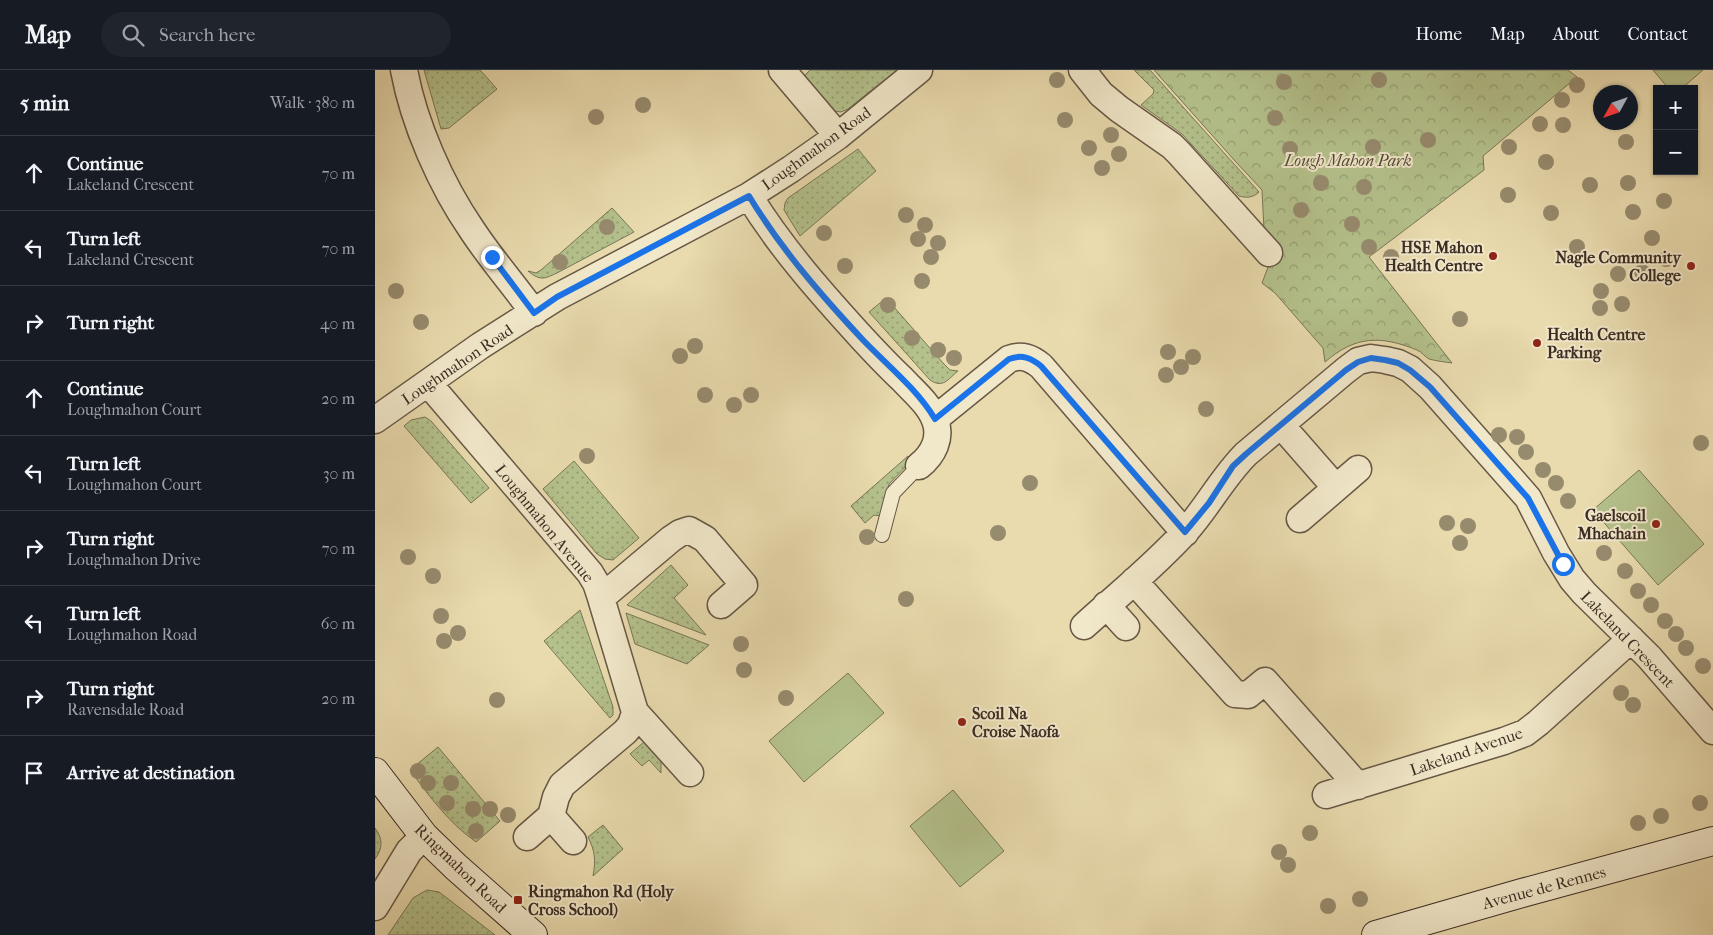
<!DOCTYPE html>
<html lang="en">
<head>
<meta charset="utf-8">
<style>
  :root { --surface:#171b24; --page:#20242c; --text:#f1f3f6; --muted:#9ea1a6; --line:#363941 }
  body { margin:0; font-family:"IM FELL French Canon",serif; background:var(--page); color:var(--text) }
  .controls { position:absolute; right:15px; top:15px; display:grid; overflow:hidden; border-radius:0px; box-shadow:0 1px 4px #0004 }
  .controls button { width:45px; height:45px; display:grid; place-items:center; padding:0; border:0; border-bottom:1px solid var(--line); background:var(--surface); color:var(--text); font:25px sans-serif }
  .compass { position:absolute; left:1218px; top:15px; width:45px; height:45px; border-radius:50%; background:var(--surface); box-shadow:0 1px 4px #0004; rotate:230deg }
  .stop { position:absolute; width:15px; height:15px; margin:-11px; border:4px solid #1a73e8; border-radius:50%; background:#fff }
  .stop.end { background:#1a73e8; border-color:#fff; box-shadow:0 1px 5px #0008 }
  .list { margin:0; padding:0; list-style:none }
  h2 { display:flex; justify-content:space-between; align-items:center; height:65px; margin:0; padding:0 20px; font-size:21px }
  h2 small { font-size:16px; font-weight:400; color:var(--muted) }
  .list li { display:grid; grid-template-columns:32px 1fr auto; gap:15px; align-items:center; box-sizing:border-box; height:75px; padding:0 20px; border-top:1px solid var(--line) }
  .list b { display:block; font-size:19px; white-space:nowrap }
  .list p { margin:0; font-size:16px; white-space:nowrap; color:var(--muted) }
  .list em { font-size:16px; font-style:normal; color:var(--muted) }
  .icon { flex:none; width:28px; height:28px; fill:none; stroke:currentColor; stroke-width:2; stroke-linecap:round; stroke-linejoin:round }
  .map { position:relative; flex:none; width:1338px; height:865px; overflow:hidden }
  header { display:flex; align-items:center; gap:30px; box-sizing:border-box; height:70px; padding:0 25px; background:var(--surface); border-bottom:1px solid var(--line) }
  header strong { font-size:24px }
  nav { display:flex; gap:28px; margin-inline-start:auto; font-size:18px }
  .search { width:350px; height:45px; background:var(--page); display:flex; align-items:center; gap:12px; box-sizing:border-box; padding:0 18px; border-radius:28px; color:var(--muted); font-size:19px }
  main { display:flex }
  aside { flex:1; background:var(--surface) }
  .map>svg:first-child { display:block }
</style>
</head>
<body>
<header>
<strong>Map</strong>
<div class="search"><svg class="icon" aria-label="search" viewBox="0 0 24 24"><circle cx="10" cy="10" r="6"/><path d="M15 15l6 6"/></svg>Search here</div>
<nav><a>Home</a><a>Map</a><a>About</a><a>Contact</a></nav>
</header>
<main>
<aside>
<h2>5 min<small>Walk · 380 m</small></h2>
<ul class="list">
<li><svg class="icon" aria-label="ahead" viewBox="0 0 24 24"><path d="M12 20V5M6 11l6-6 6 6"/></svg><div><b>Continue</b><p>Lakeland Crescent</p></div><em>70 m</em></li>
<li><svg class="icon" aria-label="left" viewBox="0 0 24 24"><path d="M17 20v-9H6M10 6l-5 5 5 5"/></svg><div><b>Turn left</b><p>Lakeland Crescent</p></div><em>70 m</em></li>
<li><svg class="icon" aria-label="right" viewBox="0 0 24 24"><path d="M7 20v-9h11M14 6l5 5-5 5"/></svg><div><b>Turn right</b></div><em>40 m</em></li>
<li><svg class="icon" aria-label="ahead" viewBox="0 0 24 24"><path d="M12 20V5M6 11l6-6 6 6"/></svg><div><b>Continue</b><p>Loughmahon Court</p></div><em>20 m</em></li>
<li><svg class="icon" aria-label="left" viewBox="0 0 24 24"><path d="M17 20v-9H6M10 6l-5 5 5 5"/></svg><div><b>Turn left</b><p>Loughmahon Court</p></div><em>30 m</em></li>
<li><svg class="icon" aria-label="right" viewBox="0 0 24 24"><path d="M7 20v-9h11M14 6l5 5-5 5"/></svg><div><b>Turn right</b><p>Loughmahon Drive</p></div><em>70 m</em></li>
<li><svg class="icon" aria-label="left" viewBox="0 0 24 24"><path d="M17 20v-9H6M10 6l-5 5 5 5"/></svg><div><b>Turn left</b><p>Loughmahon Road</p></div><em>60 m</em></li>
<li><svg class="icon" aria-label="right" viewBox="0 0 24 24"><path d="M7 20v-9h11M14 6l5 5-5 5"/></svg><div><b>Turn right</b><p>Ravensdale Road</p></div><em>20 m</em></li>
<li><svg class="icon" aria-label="arrive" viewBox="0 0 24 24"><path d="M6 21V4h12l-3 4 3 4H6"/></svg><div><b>Arrive at destination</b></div></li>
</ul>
</aside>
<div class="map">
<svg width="1338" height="865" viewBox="0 0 1338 865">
  <defs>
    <pattern id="grass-dots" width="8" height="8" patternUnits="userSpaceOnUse" patternTransform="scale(1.25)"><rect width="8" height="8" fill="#b4c18c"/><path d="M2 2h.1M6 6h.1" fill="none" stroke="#949d72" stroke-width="1.8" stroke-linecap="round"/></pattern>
    <pattern id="forest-crowns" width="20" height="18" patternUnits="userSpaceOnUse" patternTransform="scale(1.25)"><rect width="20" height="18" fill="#b4c18c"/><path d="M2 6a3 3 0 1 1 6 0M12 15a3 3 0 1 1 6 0" fill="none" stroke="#949d72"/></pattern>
  </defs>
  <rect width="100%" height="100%" fill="#e9dbae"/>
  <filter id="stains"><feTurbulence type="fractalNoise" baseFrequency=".004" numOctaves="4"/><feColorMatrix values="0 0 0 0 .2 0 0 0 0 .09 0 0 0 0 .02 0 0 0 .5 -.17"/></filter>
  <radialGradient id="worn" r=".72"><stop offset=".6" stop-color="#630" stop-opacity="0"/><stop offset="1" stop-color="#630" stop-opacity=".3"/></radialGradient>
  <path fill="url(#grass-dots)" stroke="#787658" d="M49,0H105L122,19L74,58L66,59Z
    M435,0H522L473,39L466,42L459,41L429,9L431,4Z
    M759,0H775L884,122C878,128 871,128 864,126L807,64L766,35L778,24L779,20Z
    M483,79L501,101L425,166L409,140L410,133L413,128Z
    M237,138L259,162L182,203C169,209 165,211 153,201L161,203L166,200Z
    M511,228L568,293L575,300L583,301C573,309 568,319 555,310L494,242Z
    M50,347L56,351L114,418L96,433L29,356L36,350Z
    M533,386L536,391L514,414L506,446L499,445L490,453L476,436Z
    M199,391L264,468L238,490L230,489L222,484L168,419Z
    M296,495L313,515L299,528L331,565L252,535Z
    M205,540L238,637V645L235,648L169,571Z
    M251,543L334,575L312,594L260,574Z
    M269,672L274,673L286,690V703L274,690L267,696L255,684Z
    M63,677L125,751L101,772C74,753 54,726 35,700Z
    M228,755L248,779L218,806C221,790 220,781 213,767Z
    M0,758C8,769 8,778 0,789Z
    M52,820L64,822L120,865H13L38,828Z"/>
  <path fill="url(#forest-crowns)" stroke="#787658" d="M779,0H1193L1202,7L1108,86L1109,100L994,187L1077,293C1070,292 1061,291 1054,289C1050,287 1047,282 1042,280C1005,265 980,266 950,292L948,278L900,223L887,213L901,176L889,160L887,120L860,91Z"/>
  <path fill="#b4c18c" stroke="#787658" d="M1278,0H1328L1306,19H1294Z
    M1264,400L1329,474L1283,515L1218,440Z
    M473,603L509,643L429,712L394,671Z
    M578,720L629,781L585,817L535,756Z"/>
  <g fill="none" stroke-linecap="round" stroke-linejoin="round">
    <g stroke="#675846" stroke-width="16">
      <path id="lane" d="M507,465L518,423L544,396"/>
    </g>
    <g stroke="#675846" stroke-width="29">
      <path id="street" d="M29,0C39,54 66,115 97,160C116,189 139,215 159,243
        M407,0L463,66
        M707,0L726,24L744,39L797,76L804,83L894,183
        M374,126C406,178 446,223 487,268C500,282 513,296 527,309C539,322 554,334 560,350C567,368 558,385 544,396
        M53,313L215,503L221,513L226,528L260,642
        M560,349L634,289C647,284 656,288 666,296L810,463
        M0,350L105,276L182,227L374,126L416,99L463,66L544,0
        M906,355L961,418
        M925,449L983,399
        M759,511L860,624L873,625L890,611L983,716
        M226,528L296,469L305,463L314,460L330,469L369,515L346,535
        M731,535L751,557
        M709,556C743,525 779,496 810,462C832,438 847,408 871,384L971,300L983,291L996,288L1010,290L1023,293L1035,299L1055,317L1153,428L1181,483L1197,509L1209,523L1274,587L1338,661
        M951,725L1129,671L1150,663L1163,653L1256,569
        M176,746L198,771
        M152,767L176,746L181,727L187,715L250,662L256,655L260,642L315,703
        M0,837L34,781L49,766"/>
    </g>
    <g stroke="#3c2c24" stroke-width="30">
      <path id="secondary" d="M0,702L49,766L81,797L158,865
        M1001,865L1147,823L1338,771"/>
    </g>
    <use href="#lane" stroke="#f1e8ca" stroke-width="14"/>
    <use href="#street" stroke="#f1e8ca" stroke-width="26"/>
    <use href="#secondary" stroke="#f1e8ca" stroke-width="28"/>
  </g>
  <g fill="#978b6e">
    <circle cx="682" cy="10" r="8"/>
    <circle cx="1004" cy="10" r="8"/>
    <circle cx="909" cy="12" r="8"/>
    <circle cx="1202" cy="15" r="8"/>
    <circle cx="1187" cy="30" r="8"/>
    <circle cx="268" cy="35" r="8"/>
    <circle cx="221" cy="47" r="8"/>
    <circle cx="900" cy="48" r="8"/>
    <circle cx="690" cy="50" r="8"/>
    <circle cx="1165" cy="54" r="8"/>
    <circle cx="1188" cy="55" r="8"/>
    <circle cx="736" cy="65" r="8"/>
    <circle cx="1053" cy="70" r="8"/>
    <circle cx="1251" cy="72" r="8"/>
    <circle cx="998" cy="77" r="8"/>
    <circle cx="1134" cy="77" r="8"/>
    <circle cx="714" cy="78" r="8"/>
    <circle cx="915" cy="79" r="8"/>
    <circle cx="744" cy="84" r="8"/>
    <circle cx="1171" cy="92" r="8"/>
    <circle cx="727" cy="98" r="8"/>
    <circle cx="946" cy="113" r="8"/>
    <circle cx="1253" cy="113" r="8"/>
    <circle cx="1215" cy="115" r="8"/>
    <circle cx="989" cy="117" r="8"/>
    <circle cx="1133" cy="125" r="8"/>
    <circle cx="1289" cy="131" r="8"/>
    <circle cx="926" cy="140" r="8"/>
    <circle cx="1258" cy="142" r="8"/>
    <circle cx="1176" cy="143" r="8"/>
    <circle cx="531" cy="145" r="8"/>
    <circle cx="977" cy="154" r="8"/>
    <circle cx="550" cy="155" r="8"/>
    <circle cx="232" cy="157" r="8"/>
    <circle cx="449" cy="163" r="8"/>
    <circle cx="1277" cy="168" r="8"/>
    <circle cx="543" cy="169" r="8"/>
    <circle cx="563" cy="173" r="8"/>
    <circle cx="994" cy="177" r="8"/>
    <circle cx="1202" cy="177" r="8"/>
    <circle cx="556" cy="187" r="8"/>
    <circle cx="1016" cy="187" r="8"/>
    <circle cx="1291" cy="189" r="8"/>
    <circle cx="185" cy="192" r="8"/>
    <circle cx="470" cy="196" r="8"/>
    <circle cx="1267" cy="202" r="8"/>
    <circle cx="1243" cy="204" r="8"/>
    <circle cx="547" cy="211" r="8"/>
    <circle cx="21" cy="221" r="8"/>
    <circle cx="1226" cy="221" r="8"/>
    <circle cx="1247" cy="234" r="8"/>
    <circle cx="513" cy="235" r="8"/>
    <circle cx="1225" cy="238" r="8"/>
    <circle cx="1085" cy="249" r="8"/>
    <circle cx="46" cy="252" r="8"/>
    <circle cx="537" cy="268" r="8"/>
    <circle cx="320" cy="276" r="8"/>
    <circle cx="563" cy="280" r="8"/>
    <circle cx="793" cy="282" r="8"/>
    <circle cx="305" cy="286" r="8"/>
    <circle cx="818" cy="287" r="8"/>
    <circle cx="579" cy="288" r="8"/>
    <circle cx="806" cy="297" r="8"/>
    <circle cx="791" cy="305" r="8"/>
    <circle cx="330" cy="325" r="8"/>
    <circle cx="376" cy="325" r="8"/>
    <circle cx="359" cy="335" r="8"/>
    <circle cx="831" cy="339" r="8"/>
    <circle cx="1124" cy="365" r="8"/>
    <circle cx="1142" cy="367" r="8"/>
    <circle cx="1326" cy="373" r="8"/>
    <circle cx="1151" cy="382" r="8"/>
    <circle cx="212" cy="386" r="8"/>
    <circle cx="1168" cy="400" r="8"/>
    <circle cx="655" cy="413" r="8"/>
    <circle cx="1181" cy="413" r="8"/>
    <circle cx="1193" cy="431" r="8"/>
    <circle cx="1072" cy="453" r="8"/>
    <circle cx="1093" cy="456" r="8"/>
    <circle cx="623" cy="463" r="8"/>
    <circle cx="492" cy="467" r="8"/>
    <circle cx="1085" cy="473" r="8"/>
    <circle cx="1229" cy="483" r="8"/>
    <circle cx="33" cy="487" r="8"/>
    <circle cx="1250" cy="501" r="8"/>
    <circle cx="58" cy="506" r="8"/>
    <circle cx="1263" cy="521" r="8"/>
    <circle cx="531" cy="529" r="8"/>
    <circle cx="1276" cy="535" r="8"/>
    <circle cx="66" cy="546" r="8"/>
    <circle cx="1290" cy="551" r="8"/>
    <circle cx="83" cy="563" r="8"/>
    <circle cx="1301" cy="564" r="8"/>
    <circle cx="69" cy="571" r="8"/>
    <circle cx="366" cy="574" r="8"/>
    <circle cx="1311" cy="578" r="8"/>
    <circle cx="1328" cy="596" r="8"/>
    <circle cx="369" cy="600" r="8"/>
    <circle cx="1246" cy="623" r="8"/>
    <circle cx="411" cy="628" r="8"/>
    <circle cx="122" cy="630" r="8"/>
    <circle cx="1258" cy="635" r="8"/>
    <circle cx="43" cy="701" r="8"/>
    <circle cx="53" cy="713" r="8"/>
    <circle cx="76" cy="713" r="8"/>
    <circle cx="72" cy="733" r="8"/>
    <circle cx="1325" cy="733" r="8"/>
    <circle cx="98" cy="739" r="8"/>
    <circle cx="115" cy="739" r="8"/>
    <circle cx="133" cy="745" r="8"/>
    <circle cx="1286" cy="746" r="8"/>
    <circle cx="1263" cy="753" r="8"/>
    <circle cx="101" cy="761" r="8"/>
    <circle cx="935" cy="763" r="8"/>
    <circle cx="904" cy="782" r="8"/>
    <circle cx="913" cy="795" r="8"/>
    <circle cx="985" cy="829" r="8"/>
    <circle cx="953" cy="836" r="8"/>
  </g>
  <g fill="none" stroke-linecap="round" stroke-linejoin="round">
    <path stroke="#1a73e8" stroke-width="6" d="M117,187L159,243L182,227L374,126C406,179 446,225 488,270C512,295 542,319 560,349L634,289C647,284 656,288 666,296L810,462L834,433L858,396L871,384L971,300L983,292L996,288L1010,290L1023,293L1035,300L1055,317L1153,428L1188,494"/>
  </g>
  <g fill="#8f2418" stroke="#f1e8ca" stroke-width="2">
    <circle cx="1118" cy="186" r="5"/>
    <circle cx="1316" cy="196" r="5"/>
    <circle cx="1162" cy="273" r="5"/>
    <circle cx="1281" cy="454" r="5"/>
    <circle cx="587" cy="652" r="5"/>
    <rect x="138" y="825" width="10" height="10" rx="2.5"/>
  </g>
  <g text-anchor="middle" stroke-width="4" stroke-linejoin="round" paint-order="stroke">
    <g font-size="16" fill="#3c2c24" stroke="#f1e8ca">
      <text transform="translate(441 78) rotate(-36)" y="6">Loughmahon Road</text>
      <text transform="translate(82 294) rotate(-34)" y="6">Loughmahon Road</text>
      <text transform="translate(170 453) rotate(51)" y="6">Loughmahon Avenue</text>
      <text transform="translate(1253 569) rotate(46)" y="6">Lakeland Crescent</text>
      <text transform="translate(1091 681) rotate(-19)" y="6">Lakeland Avenue</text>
      <text transform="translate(86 798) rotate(44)" y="6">Ringmahon Road</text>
      <text transform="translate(1169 817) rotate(-15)" y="6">Avenue de Rennes</text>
    </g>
    <g font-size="16" font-style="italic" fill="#544a39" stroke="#f1e8ca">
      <text x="973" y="96">Lough Mahon Park</text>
    </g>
    <g font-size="16" font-weight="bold" fill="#3c2c24" stroke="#f1e8ca" text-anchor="end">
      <text x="1108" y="183">HSE Mahon<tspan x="1108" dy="18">Health Centre</tspan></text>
      <text x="1306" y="193">Nagle Community<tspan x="1306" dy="18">College</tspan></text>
      <text x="1172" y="270" text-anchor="start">Health Centre<tspan x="1172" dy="18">Parking</tspan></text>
      <text x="1271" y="451">Gaelscoil<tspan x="1271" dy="18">Mhachain</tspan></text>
      <text x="597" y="649" text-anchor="start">Scoil Na<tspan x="597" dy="18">Croise Naofa</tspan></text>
      <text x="153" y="827" text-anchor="start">Ringmahon Rd (Holy<tspan x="153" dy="18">Cross School)</tspan></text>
    </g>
  </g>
  <rect width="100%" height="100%" filter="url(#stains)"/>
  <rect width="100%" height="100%" fill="url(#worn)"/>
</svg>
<div class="controls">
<button>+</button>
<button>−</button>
</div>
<svg class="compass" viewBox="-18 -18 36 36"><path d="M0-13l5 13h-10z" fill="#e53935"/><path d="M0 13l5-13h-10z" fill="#9ea1a6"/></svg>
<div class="stop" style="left:1188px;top:494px"></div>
<div class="stop end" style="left:117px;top:187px"></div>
</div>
</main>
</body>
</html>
